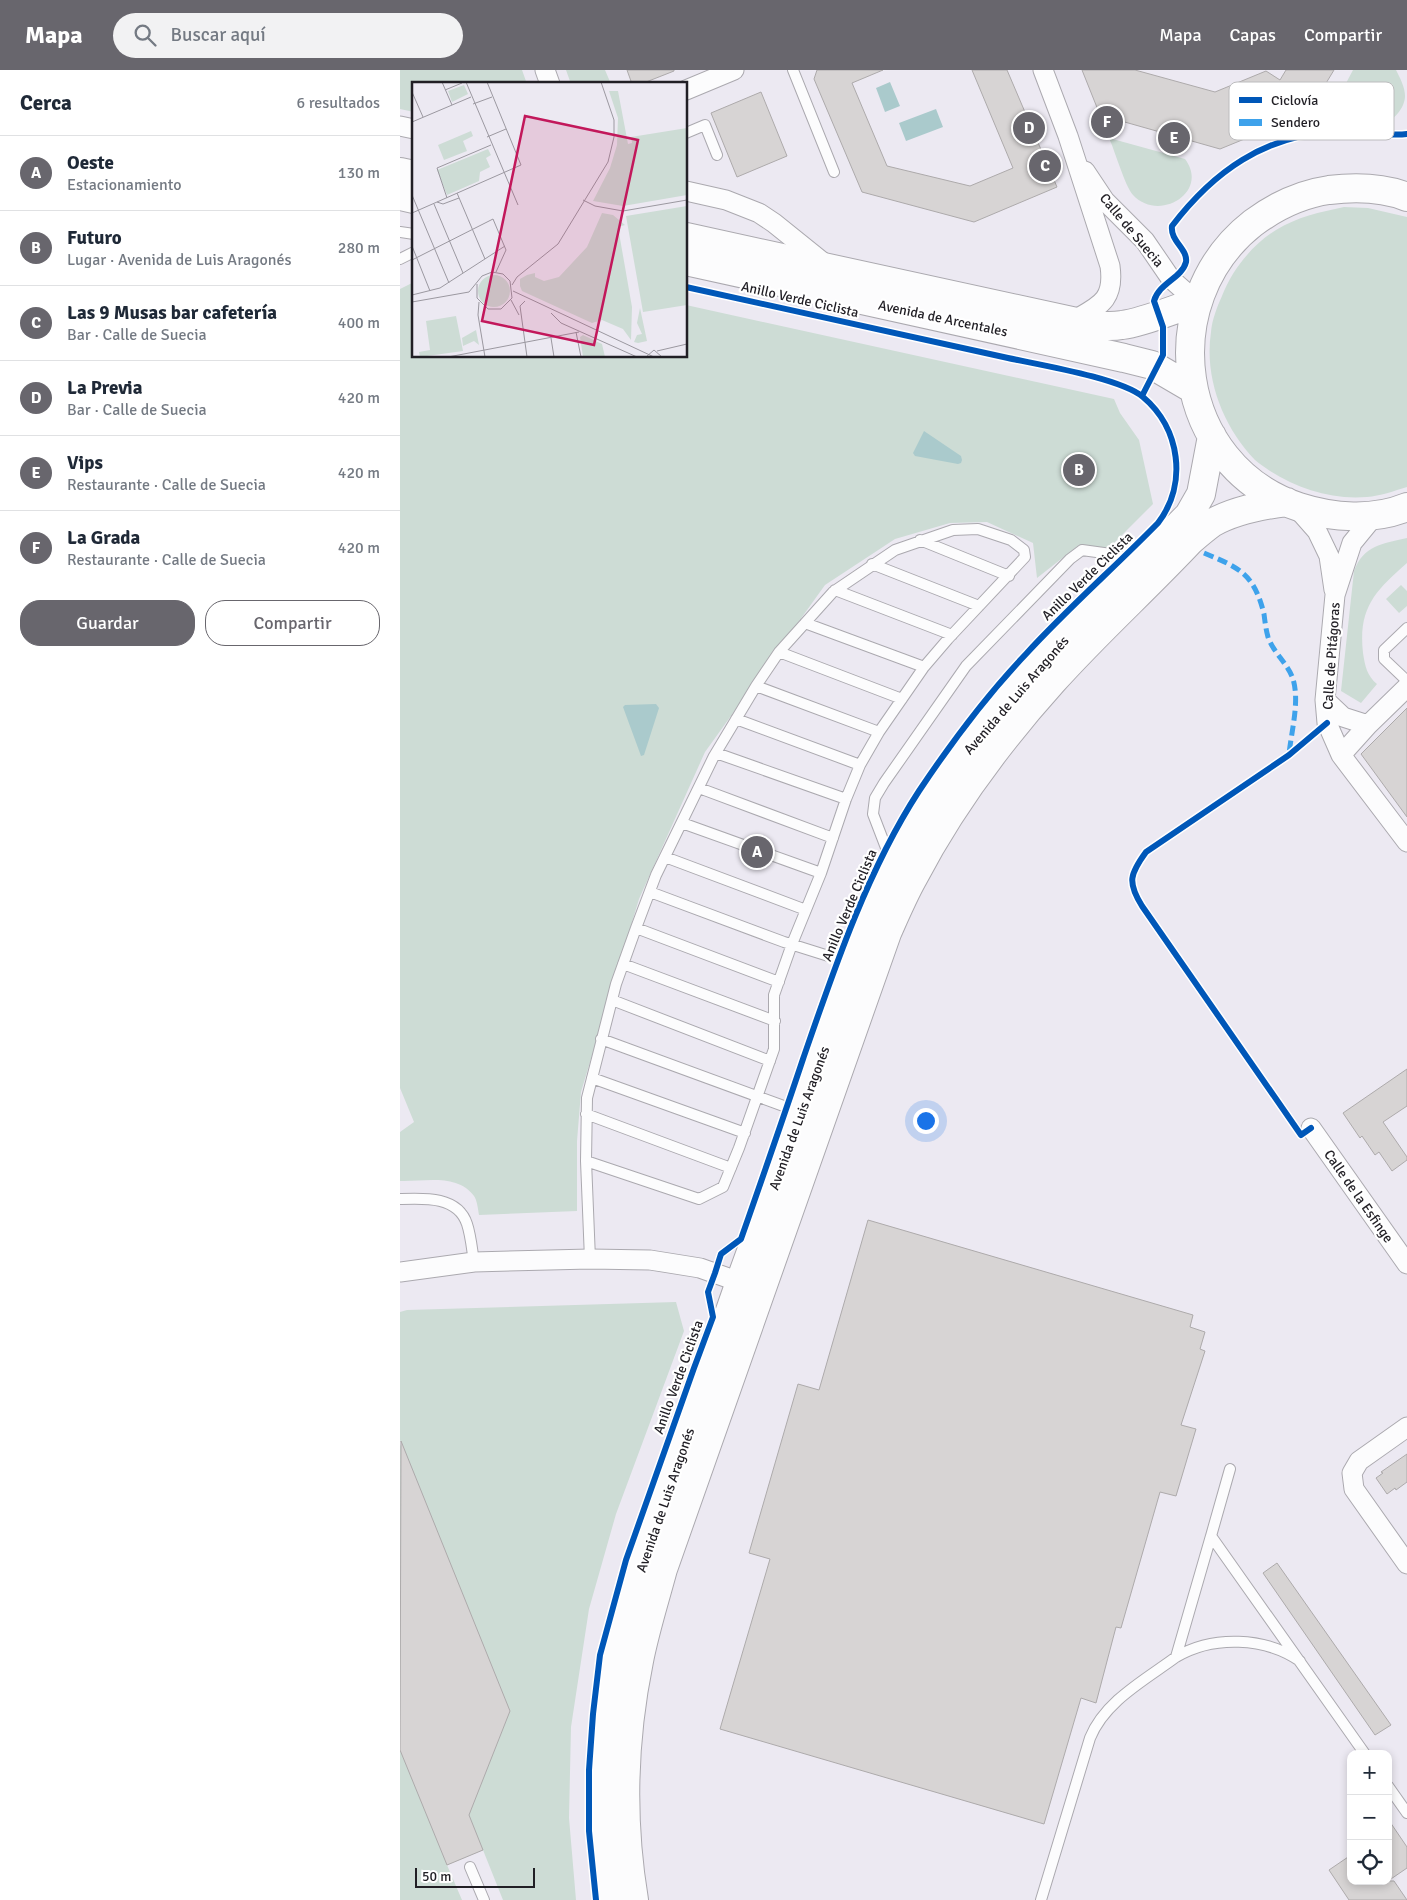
<!DOCTYPE html>
<html lang="es">
<head>
<meta charset="utf-8">
<style>
  :root { --surface:#fff; --page:#f2f2f3; --text:#1f2937; --muted:#747a83; --line:#e0e1e3; --accent:#68666d }
  body { margin:0; font-family:Signika,sans-serif; background:var(--page); color:var(--text) }
  .controls { position:absolute; right:15px; bottom:15px; display:grid; overflow:hidden; border-radius:10px; box-shadow:0 2px 8px #0003 }
  .controls button { width:45px; height:45px; display:grid; place-items:center; padding:0; border:0; border-bottom:1px solid var(--line); background:var(--surface); color:var(--text); font:25px sans-serif }
  .scale { position:absolute; left:15px; bottom:12px; width:120px; box-sizing:border-box; padding-left:5px; border:2px solid #211f25; border-top:0; font-size:14px; line-height:18px; white-space:nowrap; color:#211f25; -webkit-text-stroke:4px #fff; paint-order:stroke }
  .you { position:absolute; left:525px; top:1050px; width:18px; height:18px; margin:-12px; border:4px solid #fff; border-radius:50%; background:#1a73e8; box-shadow:0 0 0 8px #1a73e833 }
  .badge { display:grid; place-items:center; width:32px; height:32px; border-radius:50%; background:var(--accent); color:#fff; font-size:16px; font-weight:700 }
  .pin { position:absolute; translate:-50% -50%; border:2px solid #fff; box-shadow:0 1px 5px #0006 }
  .list { margin:0; padding:0; list-style:none }
  h2 { display:flex; justify-content:space-between; align-items:center; height:65px; margin:0; padding:0 20px; font-size:21px }
  h2 small { font-size:16px; font-weight:400; color:var(--muted) }
  .list li { display:grid; grid-template-columns:32px 1fr auto; gap:15px; align-items:center; box-sizing:border-box; height:75px; padding:0 20px; border-top:1px solid var(--line) }
  .list b { display:block; font-size:19px; white-space:nowrap }
  .list p { margin:0; font-size:16px; white-space:nowrap; color:var(--muted) }
  .list em { font-size:16px; font-style:normal; color:var(--muted) }
  .actions { display:flex; gap:10px; padding:15px 20px }
  .actions a { flex:1; padding:11px 0; border:1px solid var(--accent); border-radius:20px; text-align:center; font-size:18px; color:var(--accent) }
  .actions .main { background:var(--accent); color:#fff }
  .icon { flex:none; width:28px; height:28px; fill:none; stroke:currentColor; stroke-width:2; stroke-linecap:round; stroke-linejoin:round }
  .map { position:relative; flex:none; width:1007px; height:1830px; overflow:hidden }
  header { display:flex; align-items:center; gap:30px; box-sizing:border-box; height:70px; padding:0 25px; background:var(--accent); color:#fff }
  header strong { font-size:24px }
  nav { display:flex; gap:28px; margin-inline-start:auto; font-size:18px }
  .search { width:350px; height:45px; background:var(--page); display:flex; align-items:center; gap:12px; box-sizing:border-box; padding:0 18px; border-radius:28px; color:var(--muted); font-size:19px }
  main { display:flex }
  aside { flex:1; background:var(--surface) }
  .map>svg:first-child { display:block }
</style>
</head>
<body>
<header>
<strong>Mapa</strong>
<div class="search"><svg class="icon" aria-label="search" viewBox="0 0 24 24"><circle cx="10" cy="10" r="6"/><path d="M15 15l6 6"/></svg>Buscar aquí</div>
<nav><a>Mapa</a><a>Capas</a><a>Compartir</a></nav>
</header>
<main>
<aside>
<h2>Cerca<small>6 resultados</small></h2>
<ul class="list">
<li><span class="badge">A</span><div><b>Oeste</b><p>Estacionamiento</p></div><em>130 m</em></li>
<li><span class="badge">B</span><div><b>Futuro</b><p>Lugar · Avenida de Luis Aragonés</p></div><em>280 m</em></li>
<li><span class="badge">C</span><div><b>Las 9 Musas bar cafetería</b><p>Bar · Calle de Suecia</p></div><em>400 m</em></li>
<li><span class="badge">D</span><div><b>La Previa</b><p>Bar · Calle de Suecia</p></div><em>420 m</em></li>
<li><span class="badge">E</span><div><b>Vips</b><p>Restaurante · Calle de Suecia</p></div><em>420 m</em></li>
<li><span class="badge">F</span><div><b>La Grada</b><p>Restaurante · Calle de Suecia</p></div><em>420 m</em></li>
</ul>
<div class="actions"><a class="main">Guardar</a><a>Compartir</a></div>
</aside>
<div class="map">
<svg width="1007" height="1830" viewBox="0 0 1007 1830">
  <rect width="100%" height="100%" fill="#ece9f2"/>
  <path fill="#cddcd5" d="M0,0H122L127,14H14V42L0,39Z
    M166,0H205L211,14H171Z
    M953,0H996C1000,8 1005,17 1005,26C1005,38 993,52 981,54C976,55 948,53 942,52L935,34Z
    M709,68L785,89C810,122 759,153 733,125C725,116 715,81 709,68Z
    M944,137L968,138L1007,147V417C994,421 980,426 967,427C932,430 899,419 870,401C865,397 859,394 855,390C823,357 804,308 811,262C812,250 817,237 822,226C832,200 852,175 876,160C897,147 920,142 944,137Z
    M14,212V286H286V235L714,329L720,343L739,370L753,434L708,479L679,475L637,508L633,473L587,452L550,453L495,469L425,515L305,682L239,829L181,1022L177,1071V1141L79,1145C78,1139 77,1130 74,1126C57,1103 23,1112 0,1111V1062L14,1052L0,1018V219Z
    M1007,468V493C975,521 958,538 963,583C965,596 967,606 977,614L961,633L941,621L954,501C964,475 982,474 1007,468Z
    M1001,515L1007,521V536L999,543L986,529Z
    M276,1232L284,1261L216,1444L189,1539L171,1657L169,1748L176,1830H103L83,1780L47,1795L62,1830H0V1374L55,1506L0,1370V1242L7,1240Z"/>
  <path fill="#aacacc" d="M490,12L500,36L485,42L476,18Z
    M536,39L543,57L506,71L499,53Z
    M524,361L561,386L562,390L561,393L558,394L515,386L513,383Z
    M256,634L259,638L244,685L241,686L223,637L225,635Z"/>
  <path fill="#d7d4d4" stroke="#adaaab" d="M227,0H274V1L241,14H232Z
    M417,0H483L452,13L487,96L570,116L613,98L572,0H607L657,117L574,152L462,122L414,9Z
    M682,0H735L815,22L866,1L880,10L886,0H934L908,43L820,79L700,45Z
    M361,22L387,86L337,107L311,43Z
    M1007,638V747L961,684Z
    M1007,999V1036L983,1052L1007,1087V1090L992,1101L979,1082L975,1085L962,1066L960,1068L943,1043Z
    M468,1150L793,1245L790,1257L805,1262L800,1279L805,1281L781,1355L796,1359L776,1426L760,1422L721,1558L716,1557L696,1633L681,1628L644,1754L320,1659L370,1489L349,1483L398,1314L419,1320Z
    M1,1371L110,1641L69,1745L83,1780L47,1795L0,1680Z
    M1007,1384V1412L996,1420L995,1418L987,1424L976,1408L983,1403L981,1402Z
    M877,1493L991,1655L975,1665L863,1503Z
    M988,1749L1007,1777V1798L988,1811Z
    M951,1785V1811H994L1007,1830H949L929,1800Z"/>
  <g fill="none" stroke-linecap="round" stroke-linejoin="round">
    <g stroke="#aba9af" stroke-width="12">
      <path id="lane" d="M393,0L434,102
        M286,63L305,55L317,85
        M0,162L14,164
        M0,189L14,182
        M520,470L609,506
        M472,494L579,536
        M435,520L552,565
        M405,553L524,597
        M1007,558L984,580V589L1007,611
        M379,582L502,629
        M356,616L479,662
        M336,649L460,695
        M316,683L446,729
        M299,718L433,768
        M282,753L421,803
        M265,787L406,840
        M493,796L473,744L475,728L484,713L566,596L670,489L682,480L711,484L741,491
        M250,822L384,872L454,894
        M236,858L379,912
        M223,894L375,951
        M212,930L370,991
        M201,969L400,1042
        M192,1008L345,1063
        M186,1044L331,1098
        M186,1091L187,1028L216,914L236,858L256,805L314,686L356,616L379,582L433,522L495,480L553,460L578,459L611,470L624,480L625,487L548,569L524,597L479,662L460,695L446,729L421,803L392,874L374,925V979L339,1078L323,1117L299,1129L186,1091L190,1189
        M0,1129C24,1128 58,1126 67,1154C71,1166 72,1180 74,1192
        M830,1399L811,1466L965,1684
        M776,1587L811,1466
        M988,1716L1007,1743
        M70,1797L84,1830
        M641,1830L690,1668C705,1631 745,1610 776,1587C813,1565 865,1567 900,1591"/>
    </g>
    <g stroke="#aba9af" stroke-width="21">
      <path id="street" d="M145,0L150,14
        M643,0L668,66L710,196C715,232 698,236 671,252
        M286,20L334,0
        M0,56L14,59
        M685,101L705,131L745,171L771,209L797,232
        M286,121L326,130L359,143L374,153L425,194
        M895,436L917,461L929,486L934,520
        M975,445L952,473L935,525L925,630L927,653L941,685L1007,772
        M925,630L943,647L968,655
        M941,685L968,655L1007,617
        M911,1058L1007,1194
        M0,1202L74,1192L190,1189L250,1190L300,1198L351,1216
        M1007,1357L959,1391L952,1403L954,1419L1007,1494"/>
    </g>
    <g stroke="#aba9af" stroke-width="30">
      <path id="primary" d="M0,102L14,105
        M0,126L14,129
        M1007,127C982,117 954,117 929,120C901,124 876,136 853,153C753,231 775,396 899,437C933,448 973,451 1007,437
        M286,167L690,255C701,256 711,257 722,255C745,252 774,239 797,232
        M286,191L724,288L752,295L793,319
        M212,1830L209,1816L204,1700L209,1644L216,1588L242,1494L340,1212L468,859L494,800L533,731L565,684L592,649L637,597L789,445L801,424L812,366
        M234,1830C221,1752 223,1669 239,1591C245,1560 255,1529 263,1499L487,863C495,845 503,826 513,808C550,737 599,671 653,611C697,562 746,518 791,470C798,464 805,458 812,453C835,440 862,435 887,432"/>
    </g>
    <use href="#lane" stroke="#fcfcfd" stroke-width="10"/>
    <use href="#street" stroke="#fcfcfd" stroke-width="19"/>
    <use href="#primary" stroke="#fcfcfd" stroke-width="28"/>
    <path stroke="#3ea2eb" stroke-width="5" stroke-dasharray="10 5" stroke-linecap="butt" d="M804,483C840,498 854,504 864,544C865,552 866,560 868,567C873,582 888,594 893,609C900,632 891,662 889,685"/>
    <g stroke="#fff" stroke-width="9">
      <path id="cycleway" d="M742,326L763,285V257L754,231C759,213 782,208 786,192C788,179 770,171 772,156C814,101 864,66 935,61C958,59 983,67 1007,64
        M911,1058L901,1065L742,836C727,812 730,804 746,782L889,685L927,653
        M196,1830L189,1761V1700L193,1644L200,1585L226,1490L294,1298L313,1247L308,1222L315,1203L321,1184L341,1169C362,1109 383,1049 403,989C434,899 467,801 519,721C551,673 586,626 626,584C668,538 715,497 758,453C788,414 780,358 743,327C720,308 640,295 608,288C501,265 394,241 286,217"/>
    </g>
    <use href="#cycleway" stroke="#0057b8" stroke-width="6"/>
  </g>
  <g text-anchor="middle" stroke-width="4.5" stroke-linejoin="round" paint-order="stroke">
    <g font-size="14" fill="#211f25" stroke="#fff">
      <text transform="translate(732 160) rotate(50)" y="5">Calle de Suecia</text>
      <text transform="translate(400 229) rotate(13)" y="5">Anillo Verde Ciclista</text>
      <text transform="translate(543 248) rotate(12)" y="5">Avenida de Arcentales</text>
      <text transform="translate(687 506) rotate(-44)" y="5">Anillo Verde Ciclista</text>
      <text transform="translate(931 586) rotate(-86)" y="5">Calle de Pitágoras</text>
      <text transform="translate(616 625) rotate(-49)" y="5">Avenida de Luis Aragonés</text>
      <text transform="translate(449 835) rotate(-67)" y="5">Anillo Verde Ciclista</text>
      <text transform="translate(399 1048) rotate(-70)" y="5">Avenida de Luis Aragonés</text>
      <text transform="translate(959 1126) rotate(55)" y="5">Calle de la Esfinge</text>
      <text transform="translate(278 1307) rotate(-70)" y="5">Anillo Verde Ciclista</text>
      <text transform="translate(265 1430) rotate(-71)" y="5">Avenida de Luis Aragonés</text>
    </g>
  </g>
  <g transform="translate(12 12)">
    <rect width="275" height="275" fill="#ece9f2"/>
    <path d="M52,3L56,12L40,20L36,9ZM197,9H206L216,62L220,61L219,55L275,46V113L211,124L181,119L198,86L205,63L206,36ZM59,49L61,54L51,59L55,69L32,78L26,63ZM76,67L79,73L74,76L78,85L68,90L67,99L35,113L25,88ZM275,124V223L231,230L214,134ZM190,131L201,133L213,143L206,145L220,225L219,258L211,247L190,238L180,241L110,209L108,204V197L115,193L123,191V195L132,199L147,195L175,165ZM66 209a16 16 0 1 1 32 0a16 16 0 1 1-32 0ZM228,226L235,259L226,261L222,260L225,253L230,252L225,241ZM44,234L51,269L8,275L7,270L18,268L14,239ZM64,248L67,263L62,259L51,264L50,256ZM171,253L190,262L193,275H171L168,255Z" fill="#cddcd5"/>
    <path fill="none" stroke="#9b98a0" stroke-width="1" d="M30,0L40,23M54,0L106,123M33,8L50,1M0,10L11,35M61,22L80,15M0,40L59,15M75,55L94,47M45,111L73,177M0,113L37,201M35,116L25,86L79,63M171,118L183,124L211,129L275,118M25,120L31,122L47,116M22,122L51,191M0,131L109,83L75,0M0,164L18,209M0,178L81,137L94,168L84,190M100,203L105,195L146,162L196,80L202,55V38L189,0M101,209L242,275M0,213L28,206L93,164M99,218L107,233M113,219L108,224L115,275M0,220L57,210L70,194L80,190L91,192L98,199L100,216L89,227H76L65,216V202M67,220L66,233L73,275M139,231L149,241L225,275M164,250L169,275M139,256L142,275M245,269L275,262M36,275L167,250M234,275L242,268L250,275"/>
    <path fill="#c2185b" fill-opacity="0.15" stroke="#c2185b" stroke-width="2.5" d="M113,34L226,58L182,263L70,239Z"/>
    <rect width="275" height="275" fill="none" stroke="#211f25" stroke-width="2.5"/>
  </g>
  <rect x="829" y="12" width="165" height="58" rx="8" fill="#fff" stroke="#bcbcbe" stroke-width="1"/>
  <rect x="839" y="27" width="23" height="6" fill="#0057b8"/>
  <rect x="839" y="49" width="23" height="7" fill="#3ea2eb"/>
  <g font-size="14" fill="#211f25">
    <text x="871" y="35">Ciclovía</text>
    <text x="871" y="57">Sendero</text>
  </g>
</svg>
<div class="controls">
<button>+</button>
<button>−</button>
<button><svg class="icon" aria-label="locate" viewBox="0 0 24 24"><circle cx="12" cy="12" r="6"/><path d="M12 2v4M12 18v4M2 12h4M18 12h4"/></svg></button>
</div>
<div class="scale">50 m</div>
<div class="you"></div>
<div class="pin badge" style="left:357px;top:782px">A</div>
<div class="pin badge" style="left:679px;top:400px">B</div>
<div class="pin badge" style="left:645px;top:96px">C</div>
<div class="pin badge" style="left:629px;top:58px">D</div>
<div class="pin badge" style="left:774px;top:68px">E</div>
<div class="pin badge" style="left:707px;top:52px">F</div>
</div>
</main>
</body>
</html>
